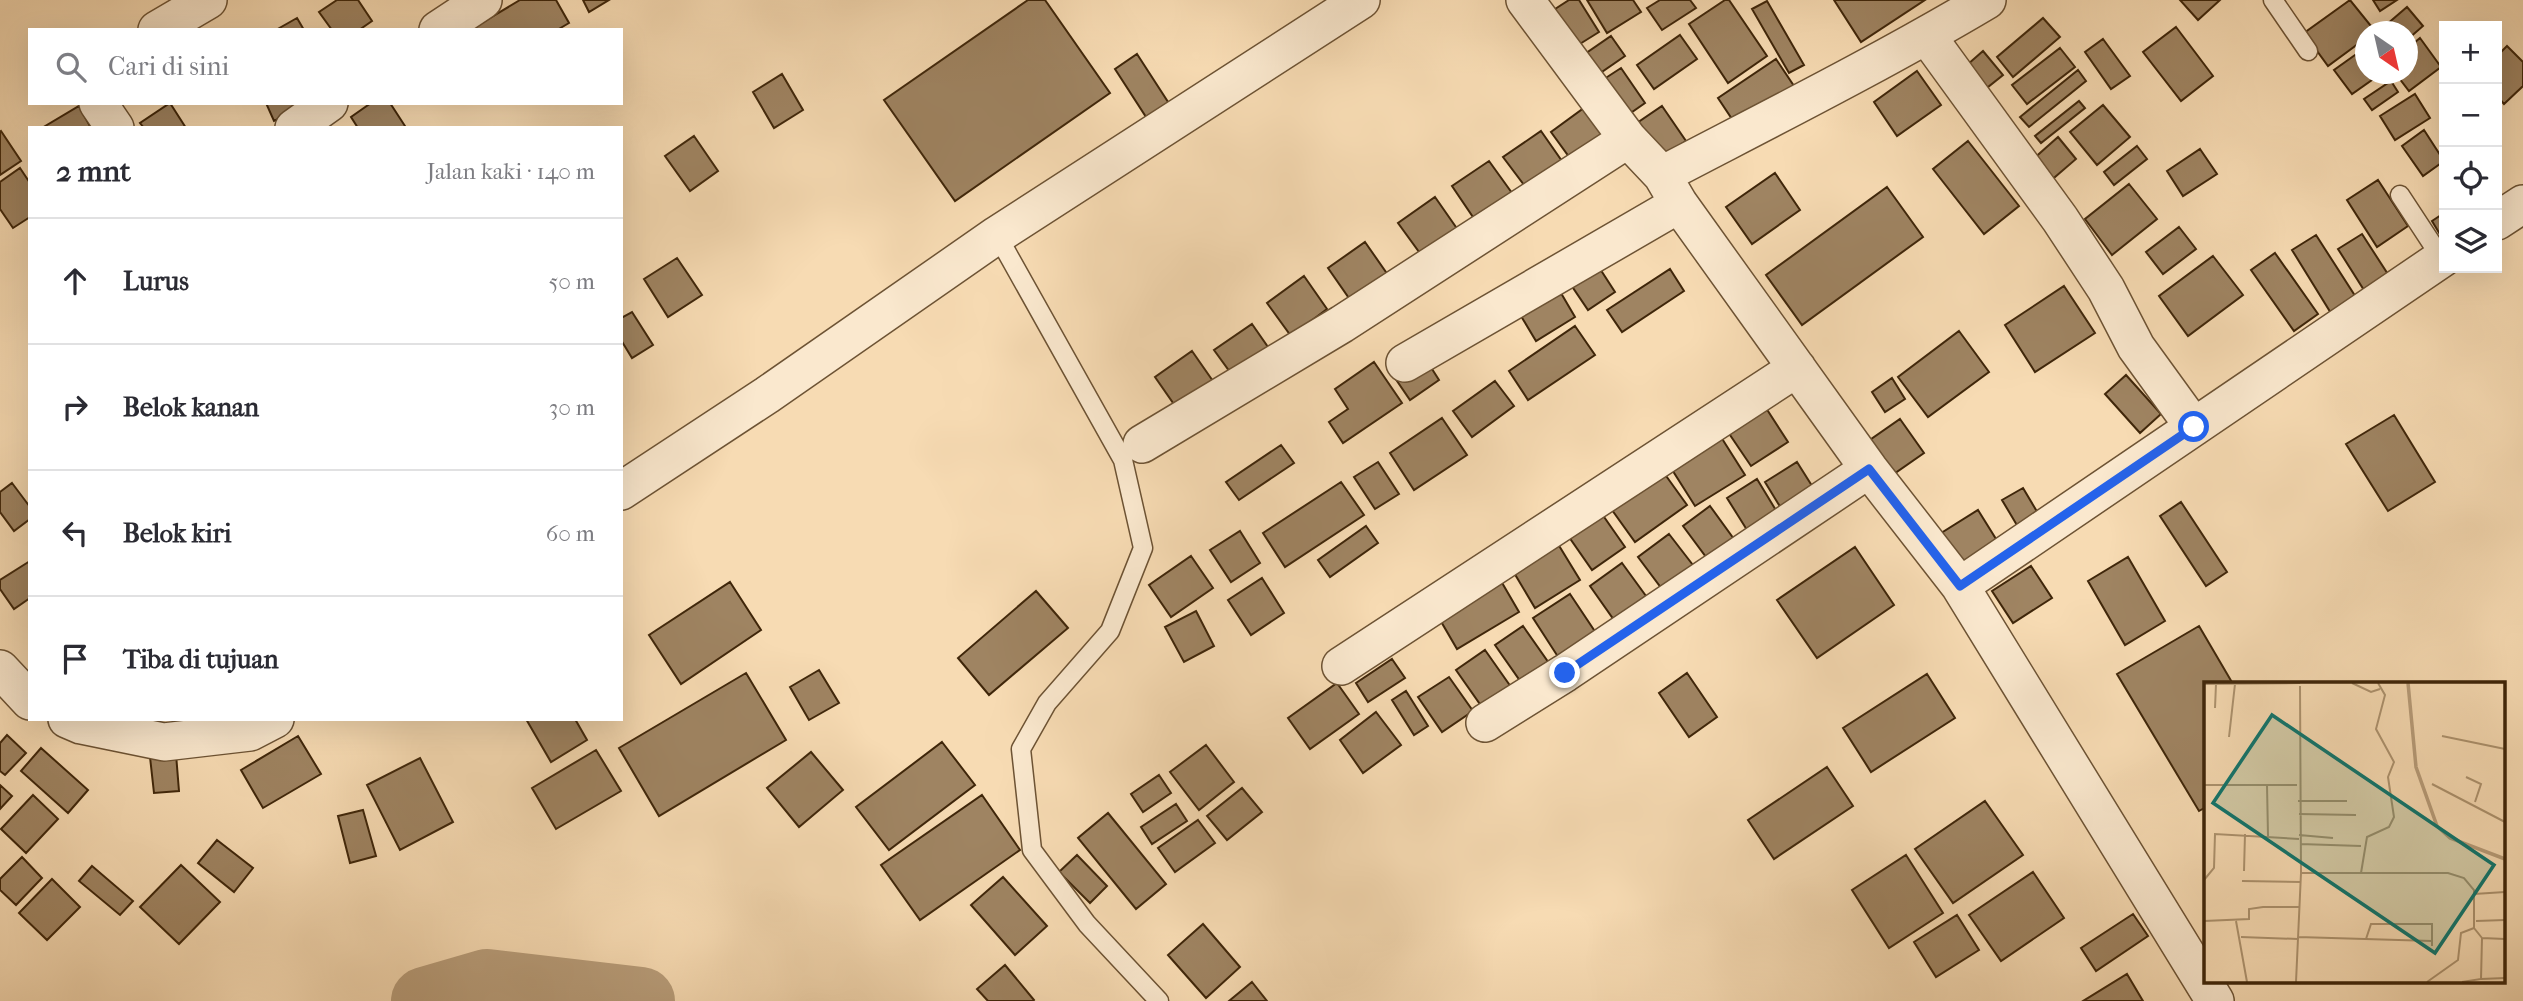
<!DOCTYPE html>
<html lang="id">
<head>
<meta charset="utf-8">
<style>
  :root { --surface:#fff; --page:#f2f2f3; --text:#2b2b33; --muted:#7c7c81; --line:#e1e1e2 }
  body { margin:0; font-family:"IM FELL French Canon",serif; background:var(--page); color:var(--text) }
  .controls { position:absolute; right:21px; top:21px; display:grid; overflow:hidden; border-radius:0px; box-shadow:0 7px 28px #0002 }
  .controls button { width:63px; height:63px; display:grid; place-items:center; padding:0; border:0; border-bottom:2px solid var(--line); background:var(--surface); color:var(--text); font:35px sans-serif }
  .compass { position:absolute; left:2355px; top:21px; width:63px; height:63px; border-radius:50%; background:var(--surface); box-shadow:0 7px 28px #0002; rotate:146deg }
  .stop { position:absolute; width:21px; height:21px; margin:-16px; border:5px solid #2563eb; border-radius:50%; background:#fff }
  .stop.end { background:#2563eb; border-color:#fff; box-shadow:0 2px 7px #0008 }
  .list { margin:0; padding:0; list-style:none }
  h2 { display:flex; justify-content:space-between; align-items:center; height:91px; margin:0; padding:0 28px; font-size:30px }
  h2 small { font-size:23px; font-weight:400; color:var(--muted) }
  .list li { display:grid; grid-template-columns:46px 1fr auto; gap:21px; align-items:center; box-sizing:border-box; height:126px; padding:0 28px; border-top:2px solid var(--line) }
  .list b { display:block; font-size:26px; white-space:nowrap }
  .list em { font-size:23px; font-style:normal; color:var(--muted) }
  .icon { flex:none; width:38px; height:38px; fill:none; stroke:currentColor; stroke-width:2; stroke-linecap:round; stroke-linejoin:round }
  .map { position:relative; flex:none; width:2523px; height:1001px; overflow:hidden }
  .search { position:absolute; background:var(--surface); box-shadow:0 7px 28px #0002; left:28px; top:28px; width:595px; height:77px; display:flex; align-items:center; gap:18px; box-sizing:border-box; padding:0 24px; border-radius:0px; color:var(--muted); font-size:26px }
  .panel { position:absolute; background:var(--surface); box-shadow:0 7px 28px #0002; left:28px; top:126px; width:595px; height:595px; border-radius:0px }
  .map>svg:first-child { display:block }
</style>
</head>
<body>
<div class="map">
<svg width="2523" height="1001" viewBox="0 0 2523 1001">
  <rect width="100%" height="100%" fill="#f7dbb3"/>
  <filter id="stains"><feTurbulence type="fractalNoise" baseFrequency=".00286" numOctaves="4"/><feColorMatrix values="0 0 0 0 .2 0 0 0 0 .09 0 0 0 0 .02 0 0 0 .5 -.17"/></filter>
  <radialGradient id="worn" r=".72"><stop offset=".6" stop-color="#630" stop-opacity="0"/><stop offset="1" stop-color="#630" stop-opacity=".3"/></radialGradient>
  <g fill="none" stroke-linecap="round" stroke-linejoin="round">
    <path stroke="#b89d7a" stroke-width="68" d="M425,1001L487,983L641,1001"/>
  </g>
  <path fill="#9f8462" stroke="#3f260a" stroke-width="2" d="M337,0H358L372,21L359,30H332L319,12Z
    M520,0H556L569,23L557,30H470Z
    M583,0H609L589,12Z
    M1028,0H1045L1110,93L955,201L884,100Z
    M1569,0H1579L1599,32L1575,47L1552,11Z
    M1587,0H1633L1641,12L1607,33Z
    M1660,0H1690L1696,8L1662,30L1647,8Z
    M1725,0H1729L1767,56L1728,83L1689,24Z
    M1834,0H1925L1861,42Z
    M2180,0H2220L2198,20Z
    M2350,0L2375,31L2366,32V38L2328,66L2304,33Z
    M2373,0H2397L2380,11Z
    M1767,1L1804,65L1789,73L1752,9Z
    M2407,7L2423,26L2408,39V32L2379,31Z
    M297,18L304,30H276Z
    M2043,18L2060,37L2013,77L1997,57Z
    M2176,27L2213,76L2181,101L2143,52Z
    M1680,35L1697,59L1654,89L1637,65Z
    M1611,36L1625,56L1593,78L1579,58Z
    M2420,38L2441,67L2409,91L2396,74H2408V48Z
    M2103,39L2130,76L2111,89L2085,52Z
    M2507,46L2523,62V86L2504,104L2497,96V56Z
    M2060,48L2075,67L2027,104L2012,85Z
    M2362,50L2366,55V74L2379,75L2352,94L2334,70Z
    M1983,51L2003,75L1978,95L1959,72Z
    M1137,54L1170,105L1148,120L1115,69Z
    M1776,59L1796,89L1738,128L1718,98Z
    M1621,68L1645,103L1622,119L1598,83Z
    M2078,70L2086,81L2029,127L2020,117Z
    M1917,71L1941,105L1897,136L1874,102Z
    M782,74L803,110L774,128L753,92Z
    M2391,81L2398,92L2372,110L2364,99Z
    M2415,94L2430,118L2395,140L2380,116Z
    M2079,101L2085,108L2041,143L2035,136Z
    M170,103L186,128H144L140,123Z
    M266,103H298L301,108L274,121Z
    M371,103H390L405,126L401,128H358L351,117Z
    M1588,105L1611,138L1575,165L1551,132Z
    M2103,105L2130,137L2097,165L2070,132Z
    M79,106L91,128H42Z
    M1662,106L1686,141L1658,160L1634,125Z
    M2424,130L2444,161L2423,176L2402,146Z
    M1,131L21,161L0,175V132Z
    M1541,131L1564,164L1527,189L1503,157Z
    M694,136L718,171L690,191L665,156Z
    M2058,137L2076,159L2048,183L2030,162Z
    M1968,141L2019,206L1984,234L1933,169Z
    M2137,146L2147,159L2114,185L2104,172Z
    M2200,149L2217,174L2183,196L2167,171Z
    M1489,161L1512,193L1475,220L1452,186Z
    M20,168L30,183V217L13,228L0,209V182Z
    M1775,173L1800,210L1752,244L1726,207Z
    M2378,180L2408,226L2377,247L2347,200Z
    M2129,184L2157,219L2112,255L2085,219Z
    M1887,187L1923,237L1802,325L1766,275Z
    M1435,197L1458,230L1422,256L1398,223Z
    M2444,213V241L2432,221Z
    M2179,227L2196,249L2163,274L2146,252Z
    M2362,234L2393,282L2369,298L2338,249Z
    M2316,235L2359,302L2334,318L2292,250Z
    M1365,242L1388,275L1351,301L1328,268Z
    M2275,253L2318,314L2294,331L2251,270Z
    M2213,256L2243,295L2188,336L2159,296Z
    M677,258L702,295L668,317L644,279Z
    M1593,258L1615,292L1588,310L1565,276Z
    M1670,269L1684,291L1622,332L1607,310Z
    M1304,276L1327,309L1291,336L1267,303Z
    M2064,286L2095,333L2035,372L2005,325Z
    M1558,288L1575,317L1536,341L1518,311Z
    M632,312L653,345L632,358L621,340V318Z
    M1252,324L1275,357L1238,383L1214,350Z
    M1575,326L1595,355L1528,400L1509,371Z
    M1959,331L1989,372L1928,417L1898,377Z
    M1192,351L1215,384L1178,410L1155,377Z
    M1425,358L1439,380L1410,400L1395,378Z
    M1374,362L1402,403L1343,443L1329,422L1348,409L1335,389Z
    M2126,375L2161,414L2140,433L2105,394Z
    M1892,378L1905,399L1885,412L1872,392Z
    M1495,381L1514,406L1472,437L1453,411Z
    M1766,408L1788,442L1751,466L1728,432Z
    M2394,415L2435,482L2388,511L2346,444Z
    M1442,418L1467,455L1414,490L1390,453Z
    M1900,419L1924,453L1888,478L1864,444Z
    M1721,437L1745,475L1695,506L1671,468Z
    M1281,445L1294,463L1239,500L1226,482Z
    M1378,462L1399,494L1375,509L1354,477Z
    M1797,462L1819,497L1787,518L1765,482Z
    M1664,473L1687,505L1635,542L1612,510Z
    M1757,479L1777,512L1747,530L1727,498Z
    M1341,482L1364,515L1285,567L1263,533Z
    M12,483L30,507V519L14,531L0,512V492Z
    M2023,488L2042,520L2021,532L2002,500Z
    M2181,502L2227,572L2206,586L2160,516Z
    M1710,506L1739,546L1712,565L1683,526Z
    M1978,510L2001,547L1962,572L1938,535Z
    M1602,514L1625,547L1592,570L1569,537Z
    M1366,526L1378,543L1330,577L1318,560Z
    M1240,531L1260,563L1231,582L1210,550Z
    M1669,534L1696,569L1665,593L1638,557Z
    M1558,544L1580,580L1535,608L1513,571Z
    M1855,547L1894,605L1817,658L1777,600Z
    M1191,556L1213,588L1171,617L1149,585Z
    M2128,557L2165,621L2125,645L2088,581Z
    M30,561V598L14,609L0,589V580Z
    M1622,563L1646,596L1614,620L1590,586Z
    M2031,566L2052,598L2013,623L1992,591Z
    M1262,578L1284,613L1251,635L1228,600Z
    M1501,581L1519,612L1457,649L1439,618Z
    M730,582L761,630L681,684L649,635Z
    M1036,591L1068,628L989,695L958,658Z
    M1570,594L1600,639L1562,663L1533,618Z
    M1196,611L1214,646L1184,662L1165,627Z
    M1523,626L1551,666L1523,685L1495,645Z
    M2199,626L2233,684H2206V807L2199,811L2117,674Z
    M1485,650L1511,687L1482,707L1456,670Z
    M1392,659L1405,678L1368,702L1356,683Z
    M819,670L839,703L809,720L790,687Z
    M746,673L786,740L659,816L619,748Z
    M1687,673L1717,717L1689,737L1659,693Z
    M1927,674L1955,718L1871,772L1843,728Z
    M1449,677L1473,711L1442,732L1418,697Z
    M1337,683L1359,714L1310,749L1288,718Z
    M1406,691L1428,726L1414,735L1392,700Z
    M1376,712L1401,745L1363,773L1340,740Z
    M526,719H575L587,740L551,762Z
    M7,735L26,753L5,775L0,771V743Z
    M298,736L321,774L263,808L241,770Z
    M942,742L975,785L889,850L856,807Z
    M1206,745L1234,782L1199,810L1170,772Z
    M41,748L88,790L68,813L21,771Z
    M596,750L621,791L556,829L532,788Z
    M811,752L843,790L799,827L767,788Z
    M176,754L179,791L154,793L150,757Z
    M420,758L453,822L400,850L367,785Z
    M1827,767L1853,806L1774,859L1748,820Z
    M1159,775L1171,793L1143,812L1131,794Z
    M0,785L12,796L0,809Z
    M1242,788L1262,812L1227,840L1207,816Z
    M33,795L58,819L26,853L1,829Z
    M982,795L1020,850L920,920L881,865Z
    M1985,801L2023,855L1953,903L1915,849Z
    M1176,804L1187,821L1152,844L1141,827Z
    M363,810L376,856L350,863L338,816Z
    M1108,813L1166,884L1136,909L1078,838Z
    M1198,820L1215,843L1175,872L1158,848Z
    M217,840L253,868L234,892L198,863Z
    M1077,855L1107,886L1090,903L1059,872Z
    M1906,855L1943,913L1889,948L1852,890Z
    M22,857L42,878L16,905L0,890V879Z
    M181,865L220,902L179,944L140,907Z
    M92,866L133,901L120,915L79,881Z
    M2033,872L2064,918L2001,961L1969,915Z
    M1003,877L1047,926L1015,955L971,905Z
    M52,879L80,907L47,940L19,913Z
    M2133,914L2148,936L2096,971L2081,948Z
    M1957,915L1979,950L1936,977L1914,942Z
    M1203,924L1240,967L1206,998L1168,955Z
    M1005,965L1034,1000L1033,1001H988L977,989Z
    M2127,974L2143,1001H2083Z
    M1252,982L1267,1001H1229Z"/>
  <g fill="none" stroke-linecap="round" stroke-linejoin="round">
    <g stroke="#6d5334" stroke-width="21">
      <path id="service" d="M2273,0L2308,51
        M2400,195L2442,259
        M997,235L1123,460L1143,548L1110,631L1047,703L1021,749L1032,850L1087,924L1159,1001"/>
    </g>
    <g stroke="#6d5334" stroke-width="40">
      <path id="minor" d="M1525,0L1628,139L1662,175L1679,204L1869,469L1960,586L2215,1001
        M157,30L208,0
        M438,30L483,0
        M1927,36L2060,219L2106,289L2136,347L2194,427
        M98,103L115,128
        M294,128L329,103
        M1662,175C1771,118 1881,63 1987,0
        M2497,221L2523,204
        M1405,363L1679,204
        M1142,444L1342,324L1628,139
        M621,491L767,395L997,235L1361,0
        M1960,586L2444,257
        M1341,666L1797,368
        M0,669L30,701
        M67,719L81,725L164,742L250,732L275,719
        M1485,723L1565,673L1869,469"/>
    </g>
    <use href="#service" stroke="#fae8ce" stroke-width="18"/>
    <use href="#minor" stroke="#fae8ce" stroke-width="37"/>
  </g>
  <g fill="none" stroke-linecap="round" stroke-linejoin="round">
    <path stroke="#2563eb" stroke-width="9" d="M1565,673L1869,469L1960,586L2194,427"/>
  </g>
  <g transform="translate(2204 682)">
    <rect width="301" height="301" fill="#f7dbb3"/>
    <path fill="none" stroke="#b89d7a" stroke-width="3.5" d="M204,1L212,85L233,144L246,156L301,177"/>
    <path fill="none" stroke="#ad936f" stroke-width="2" d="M148,1L167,10L176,7M0,2L96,1M11,26L12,2M238,54L301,67M25,55L31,2M262,95L277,102L271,120M228,102L301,140M0,103H93M63,103L64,154M94,119H143M95,132L152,133M95,153L129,156M96,162L157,164M40,189L41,152M97,191H244L260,196L270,208V246L278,256L277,297L258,300M157,191L163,155L185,145L190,135L184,95L190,80L172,47L181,13L174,1M0,198L10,186L11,152L95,157M38,199L97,200M270,212L301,210M0,239L45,237V227L59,225H95M32,239L43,300M272,239L301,238M37,255L94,257M94,255L228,259M278,256L301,257M162,257L167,242H228V264M277,297L301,296M92,300L97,191L96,4M223,300L254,278L257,251L270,246"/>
    <path fill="#0f766e" fill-opacity="0.15" stroke="#0f766e" stroke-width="3.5" d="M68,33L290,183L231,271L9,121Z"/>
    <rect width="301" height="301" fill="none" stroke="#3f260a" stroke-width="3.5"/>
  </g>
  <rect width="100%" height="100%" filter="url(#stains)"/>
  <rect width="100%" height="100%" fill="url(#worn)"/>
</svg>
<div class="controls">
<button>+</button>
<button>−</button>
<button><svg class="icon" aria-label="locate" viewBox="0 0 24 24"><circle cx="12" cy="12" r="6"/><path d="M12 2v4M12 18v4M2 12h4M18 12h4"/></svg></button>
<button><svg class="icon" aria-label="layers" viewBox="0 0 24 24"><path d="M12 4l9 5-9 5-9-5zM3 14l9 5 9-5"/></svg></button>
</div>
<svg class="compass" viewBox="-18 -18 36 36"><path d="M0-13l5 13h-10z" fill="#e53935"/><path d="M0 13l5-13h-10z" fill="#7c7c81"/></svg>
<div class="stop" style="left:2194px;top:427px"></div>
<div class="stop end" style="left:1565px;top:673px"></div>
<div class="search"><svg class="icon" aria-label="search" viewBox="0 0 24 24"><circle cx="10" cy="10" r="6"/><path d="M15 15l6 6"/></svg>Cari di sini</div>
<section class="panel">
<h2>2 mnt<small>Jalan kaki · 140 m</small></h2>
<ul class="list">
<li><svg class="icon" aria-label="ahead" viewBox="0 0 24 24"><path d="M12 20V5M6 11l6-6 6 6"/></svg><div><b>Lurus</b></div><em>50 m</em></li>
<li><svg class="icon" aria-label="right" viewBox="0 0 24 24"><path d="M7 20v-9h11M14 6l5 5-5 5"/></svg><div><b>Belok kanan</b></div><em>30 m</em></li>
<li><svg class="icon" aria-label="left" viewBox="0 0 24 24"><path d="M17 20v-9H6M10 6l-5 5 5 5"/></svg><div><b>Belok kiri</b></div><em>60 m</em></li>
<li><svg class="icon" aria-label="arrive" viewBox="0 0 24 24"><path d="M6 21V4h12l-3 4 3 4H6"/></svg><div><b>Tiba di tujuan</b></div></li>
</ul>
</section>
</div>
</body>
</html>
